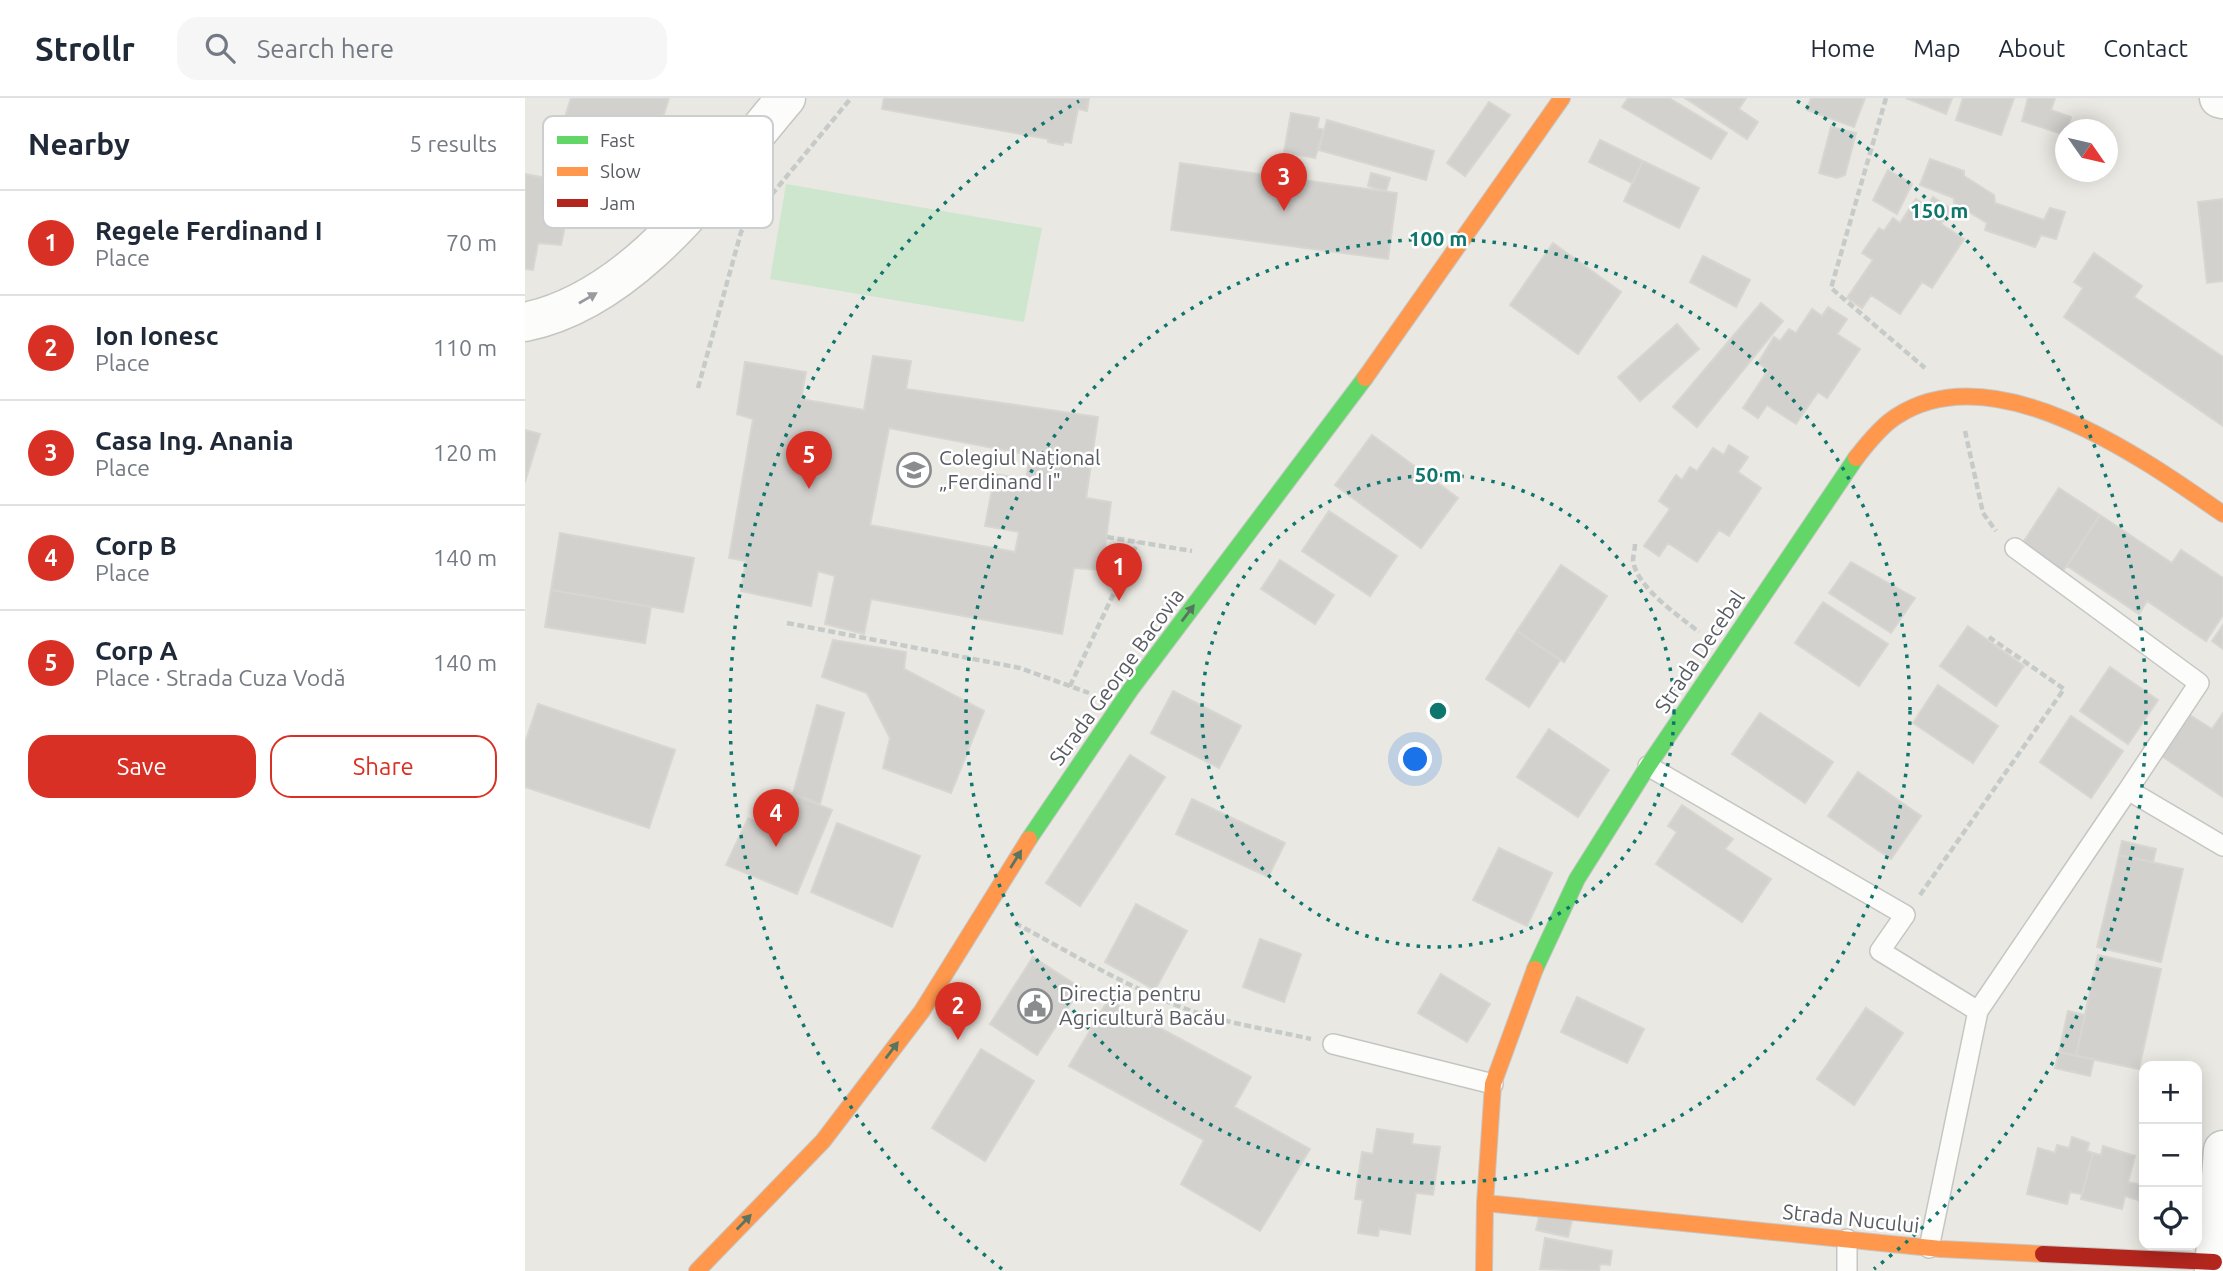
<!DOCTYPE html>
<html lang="en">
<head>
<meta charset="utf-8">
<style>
  :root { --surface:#fff; --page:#f6f6f7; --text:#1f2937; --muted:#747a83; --line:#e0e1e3; --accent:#d93025 }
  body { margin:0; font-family:Ubuntu,sans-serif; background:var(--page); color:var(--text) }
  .controls { position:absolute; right:21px; bottom:21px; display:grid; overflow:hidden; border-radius:14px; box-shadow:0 4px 18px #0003 }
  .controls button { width:63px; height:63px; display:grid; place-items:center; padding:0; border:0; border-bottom:2px solid var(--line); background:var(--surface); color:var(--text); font:35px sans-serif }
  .compass { position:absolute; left:1530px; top:21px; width:63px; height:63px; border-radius:50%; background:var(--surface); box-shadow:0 4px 18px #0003; rotate:124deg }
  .you { position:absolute; left:891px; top:662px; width:24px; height:24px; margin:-18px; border:5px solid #fff; border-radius:50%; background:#1a73e8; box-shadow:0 0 0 10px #1a73e833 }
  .badge { display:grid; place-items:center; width:46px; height:46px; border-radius:50%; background:var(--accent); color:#fff; font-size:23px; font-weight:700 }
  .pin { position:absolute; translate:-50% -58px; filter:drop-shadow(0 2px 4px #0008) }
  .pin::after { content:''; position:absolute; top:37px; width:24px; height:21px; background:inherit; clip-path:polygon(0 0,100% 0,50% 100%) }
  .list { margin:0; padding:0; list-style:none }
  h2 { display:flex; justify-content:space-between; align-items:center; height:91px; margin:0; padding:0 28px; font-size:30px }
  h2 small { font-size:23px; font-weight:400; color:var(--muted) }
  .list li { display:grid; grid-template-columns:46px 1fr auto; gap:21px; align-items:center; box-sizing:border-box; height:105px; padding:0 28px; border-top:2px solid var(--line) }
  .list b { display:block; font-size:26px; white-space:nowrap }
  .list p { margin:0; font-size:23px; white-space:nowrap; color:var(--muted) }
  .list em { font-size:23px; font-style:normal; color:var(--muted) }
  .actions { display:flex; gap:14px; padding:21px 28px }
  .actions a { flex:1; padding:16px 0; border:2px solid var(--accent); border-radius:21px; text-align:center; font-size:24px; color:var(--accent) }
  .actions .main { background:var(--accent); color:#fff }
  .icon { flex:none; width:38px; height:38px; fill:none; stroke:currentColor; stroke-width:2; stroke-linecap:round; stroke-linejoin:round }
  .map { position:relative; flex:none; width:1698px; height:1173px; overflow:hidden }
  header { display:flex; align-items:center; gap:42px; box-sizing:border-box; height:98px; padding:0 35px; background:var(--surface); border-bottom:2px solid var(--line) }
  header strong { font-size:33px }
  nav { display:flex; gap:38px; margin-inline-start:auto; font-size:24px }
  .search { width:490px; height:63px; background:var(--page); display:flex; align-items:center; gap:18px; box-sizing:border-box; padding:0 24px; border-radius:21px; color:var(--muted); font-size:26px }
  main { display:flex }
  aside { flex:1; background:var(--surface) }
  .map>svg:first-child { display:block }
</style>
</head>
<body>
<header>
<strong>Strollr</strong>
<div class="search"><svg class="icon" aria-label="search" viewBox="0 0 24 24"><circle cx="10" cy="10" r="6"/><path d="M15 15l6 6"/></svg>Search here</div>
<nav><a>Home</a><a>Map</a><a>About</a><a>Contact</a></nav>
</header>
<main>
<aside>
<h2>Nearby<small>5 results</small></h2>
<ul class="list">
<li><span class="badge">1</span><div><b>Regele Ferdinand I</b><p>Place</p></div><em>70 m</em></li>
<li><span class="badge">2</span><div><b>Ion Ionesc</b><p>Place</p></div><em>110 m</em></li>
<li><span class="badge">3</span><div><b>Casa Ing. Anania</b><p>Place</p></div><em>120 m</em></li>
<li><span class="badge">4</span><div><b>Corp B</b><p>Place</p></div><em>140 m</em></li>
<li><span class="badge">5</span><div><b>Corp A</b><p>Place · Strada Cuza Vodă</p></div><em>140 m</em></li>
</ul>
<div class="actions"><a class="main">Save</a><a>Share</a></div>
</aside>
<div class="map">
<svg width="1698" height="1173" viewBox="0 0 1698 1173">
  <rect width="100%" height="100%" fill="#e9e8e2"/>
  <path fill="#cfe6ce" d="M261,86L517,130L499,224L245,181Z"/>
  <path fill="#d2d1cd" stroke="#d8d6d1" stroke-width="2" fill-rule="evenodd" d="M46,0H144L124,65L34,38Z
    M359,0H564L562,13L553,11L546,45L539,44L538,47L523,44V41L357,11Z
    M1103,0H1144L1202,35L1186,61L1097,9Z
    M1160,0H1221L1214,11L1233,24L1222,41Z
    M1286,0H1340L1329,29L1282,12Z
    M1381,0H1427L1421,16Z
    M1438,0H1489L1476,37L1431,22Z
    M1503,0H1530L1526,12L1546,19L1540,37L1497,23Z
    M964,4L985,17L940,78L922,65Z
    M766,15L794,20L792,30L799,32L790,60L759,54Z
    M802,22L909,53L901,82L794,52Z
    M1306,29L1331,35L1320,77L1312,80L1294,75Z
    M1075,42L1118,63L1107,85L1064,64Z
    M1405,61L1439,73V78L1469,97L1470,105L1519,122L1525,110L1540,114L1531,141L1516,137L1510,149L1460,132L1462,125L1429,105V100L1395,87Z
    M1118,63L1174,90L1154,130L1099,103Z
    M655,65L872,95L863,161L646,132Z
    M1363,72L1387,86L1372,116L1348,102Z
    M846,75L865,80L861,93L843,88Z
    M0,76L49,85L36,147L13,145L8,172L0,171Z
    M1408,99L1426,111L1416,126L1439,141L1407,190L1397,184L1375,216L1346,197L1337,210L1322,200L1348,162L1337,155L1354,130L1359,133L1368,120L1375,125L1391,101L1402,109Z
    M1698,101V183L1682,185L1673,104Z
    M1028,145L1096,194L1053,256L985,207Z
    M1569,155L1617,188L1609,199L1698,259V328L1539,219L1558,190L1549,184Z
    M1178,158L1225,182L1211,209L1165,184Z
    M1236,205L1258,223L1172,329L1148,309Z
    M1303,209L1322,221L1312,236L1335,251L1302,300L1293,294L1271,326L1242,307L1233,320L1218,310L1243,272L1233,265L1249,239L1255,243L1264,231L1271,235L1287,211L1297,218Z
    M1152,226L1174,251L1115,303L1093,279Z
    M348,258L386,263L381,291L573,319L561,400L586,404L577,472L549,470L537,536L346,501L339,536L300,526L310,478L293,473L286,508L216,493L221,463L204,460L228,321L212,316L220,264L281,274L276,301L339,312ZM364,330L505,357L501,382L470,376L460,428L494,434L490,454L345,427Z
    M0,332L15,336L0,384Z
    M847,337L933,400L896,450L810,387Z
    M1204,347L1223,359L1213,374L1236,390L1204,438L1194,432L1172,464L1143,445L1134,458L1119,448L1145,411L1134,403L1151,377L1157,382L1165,369L1172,373L1188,350L1199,357Z
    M1534,390L1575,417L1536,476L1495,449Z
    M804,413L872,458L845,498L777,453Z
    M1575,417L1647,465L1656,452L1698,480V517L1681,543L1622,503L1614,516L1542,468Z
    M35,435L169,460L158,514L26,492Z
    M755,462L809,497L790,526L736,491Z
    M1326,464L1390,500L1366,535L1304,495Z
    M1036,467L1082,498L1039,564L992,533Z
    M26,492L126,509L120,545L20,529Z
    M1298,504L1363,546L1334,588L1270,545Z
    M1698,527V551L1687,543Z
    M1443,528L1499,568L1471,608L1415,568Z
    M992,533L1035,562L1004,609L961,581Z
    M308,542L381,554L379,571L459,613L426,695L358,670L365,640L342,595L297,579Z
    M1585,569L1633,602L1603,646L1555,613Z
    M1413,587L1473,628L1448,665L1388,625Z
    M648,593L716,628L694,670L626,635Z
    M13,606L150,652L124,730L0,689V645Z
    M292,607L319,615L295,706L268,696Z
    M1660,614L1687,631L1698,615V699L1632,655Z
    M1235,615L1308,664L1280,705L1207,656Z
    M1546,618L1598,653L1566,700L1515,664Z
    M1024,631L1084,672L1053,719L992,679Z
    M605,657L640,679L555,808L521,785Z
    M1333,674L1396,718L1366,761L1303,718Z
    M265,695L307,712L272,796L201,767L223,720L249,732Z
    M667,701L760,745L743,779L651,736Z
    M1157,707L1208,741L1200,751L1246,781L1217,824L1131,766L1152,734L1143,728Z
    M312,725L395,758L367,829L286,794Z
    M1597,743L1631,751L1628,764L1594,757Z
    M974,750L1027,775L1002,828L948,802Z
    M1594,757L1658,771L1636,864L1572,849Z
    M611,806L662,833L630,892L580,864Z
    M735,841L776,856L759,904L718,889Z
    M1573,857L1636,871L1614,971L1551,958Z
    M508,859L556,890L512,957L465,926Z
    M916,876L965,906L942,944L893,915Z
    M1052,899L1119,931L1102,965L1036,934Z
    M583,902L726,979L709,1009L785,1051L735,1133L656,1086L679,1042L544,968Z
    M1341,910L1378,935L1329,1007L1292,981Z
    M1543,913L1560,917L1551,958L1534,954Z
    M456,951L509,983L460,1063L407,1030Z
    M1534,954L1569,961L1565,978L1530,970Z
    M852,1031L888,1036L887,1046L915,1049L908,1097L891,1095L885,1136L854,1131L853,1138L833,1135L838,1102L830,1101L837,1054L848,1056Z
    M1547,1039L1564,1045L1562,1053L1568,1055L1557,1096L1545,1094L1542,1106L1502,1096L1513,1050L1530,1055L1532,1047L1544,1050Z
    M1578,1048L1610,1058L1603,1084L1616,1087L1613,1102L1600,1098L1597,1111L1556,1101L1568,1055L1576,1057Z
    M1015,1115L1047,1122L1043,1139L1011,1132Z
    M1020,1140L1087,1153L1085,1167L1075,1166L1074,1173L1015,1171Z"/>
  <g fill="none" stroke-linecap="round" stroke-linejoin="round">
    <g stroke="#c5c6c4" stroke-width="22">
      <path id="lane" d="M1490,450L1674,585L1603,692
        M1123,668L1380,817L1355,853L1453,913
        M808,946L968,986
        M1322,1141V1173
        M1404,1150L1453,913L1603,692L1698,748"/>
    </g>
    <g stroke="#c5c6c4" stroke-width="41">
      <path id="street" d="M1694,0L1698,1
        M0,224C112,201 191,82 261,0
        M1689,1173L1698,1052"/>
    </g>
    <g stroke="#c6c7c6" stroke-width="18">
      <path id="fast" d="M504,741L606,591L840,280
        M1010,871L1052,781L1123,668L1331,360"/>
    </g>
    <g stroke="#c6c7c6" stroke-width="18">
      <path id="slow" d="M840,280L1037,0
        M1331,360C1341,347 1357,327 1372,318C1470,255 1618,360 1698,416
        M960,1105L1416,1151L1518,1156
        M172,1173L298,1043L397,913L504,741
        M959,1173L960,1105L968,986L1010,871"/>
    </g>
    <g stroke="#c6c7c6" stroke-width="18">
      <path id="jam" d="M1518,1156L1689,1164"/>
    </g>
    <path stroke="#c6cbc9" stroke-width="4.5" stroke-dasharray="7 3.5" stroke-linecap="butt" d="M1361,0L1306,190L1400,270
      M173,290L216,134L326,0
      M1440,333L1458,415L1471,433
      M582,439L667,453
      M1110,446C1110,451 1108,458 1108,463C1113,491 1153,517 1174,534
      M262,525L495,570L564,595
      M545,588L613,444
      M1395,797L1539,591L1464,539
      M490,825C544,854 598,887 656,909C697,925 743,931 786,941"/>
    <use href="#lane" stroke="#fcfcfb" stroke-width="19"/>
    <use href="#street" stroke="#fcfcfb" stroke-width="38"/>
    <use href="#fast" stroke="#63d668" stroke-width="16"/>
    <use href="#slow" stroke="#ff974d" stroke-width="16"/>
    <use href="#jam" stroke="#b3261e" stroke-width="16"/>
  </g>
  <defs><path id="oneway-solid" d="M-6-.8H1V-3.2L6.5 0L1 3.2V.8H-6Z" transform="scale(1.75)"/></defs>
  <use fill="#9a9b9f" href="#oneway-solid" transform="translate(63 200) rotate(-30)"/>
  <g fill="#5a7462">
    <use href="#oneway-solid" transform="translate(663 515) rotate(-53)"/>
    <use href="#oneway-solid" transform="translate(491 761) rotate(-58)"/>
    <use href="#oneway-solid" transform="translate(367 952) rotate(-53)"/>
    <use href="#oneway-solid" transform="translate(219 1124) rotate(-46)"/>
  </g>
  <g fill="none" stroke="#0f766e" stroke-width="3.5" stroke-dasharray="3.5 7">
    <circle cx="913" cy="613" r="236"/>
    <circle cx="913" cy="613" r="472"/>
    <path d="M477 1171A708 708 0 0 1 554 3M1272 3A708 708 0 0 1 1349 1171"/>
  </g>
  <defs>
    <g id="school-ring" transform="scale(1.75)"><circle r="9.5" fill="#fff" stroke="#8b8c8e" stroke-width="1.5"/><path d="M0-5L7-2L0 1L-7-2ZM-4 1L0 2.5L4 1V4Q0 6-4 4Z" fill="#8b8c8e"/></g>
    <g id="civic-ring" transform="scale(1.75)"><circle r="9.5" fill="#fff" stroke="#8b8c8e" stroke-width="1.5"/><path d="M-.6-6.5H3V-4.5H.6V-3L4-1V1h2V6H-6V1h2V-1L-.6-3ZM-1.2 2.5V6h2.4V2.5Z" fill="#8b8c8e"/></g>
  </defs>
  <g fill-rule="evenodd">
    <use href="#school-ring" x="389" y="372"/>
    <use href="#civic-ring" x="510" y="908"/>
  </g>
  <g text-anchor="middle" stroke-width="5" stroke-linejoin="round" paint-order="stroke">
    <g font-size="21" fill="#585b61" stroke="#fff" text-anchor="start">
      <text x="414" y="367">Colegiul Național<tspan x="414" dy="24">„Ferdinand I"</tspan></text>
      <text x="534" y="903">Direcția pentru<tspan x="534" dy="24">Agricultură Bacău</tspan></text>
    </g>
    <g font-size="21" fill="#585b61" stroke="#fff">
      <text transform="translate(1175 554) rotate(-56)" y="7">Strada Decebal</text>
      <text transform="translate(592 579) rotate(-54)" y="7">Strada George Bacovia</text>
      <text transform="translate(1326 1121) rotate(6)" y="7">Strada Nucului</text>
    </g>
  </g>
  <rect x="18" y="18" width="230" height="112" rx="10" fill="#fff" stroke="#cdced0" stroke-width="2"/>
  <rect x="32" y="38" width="31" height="8" fill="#63d668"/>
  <rect x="32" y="69" width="31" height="9" fill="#ff974d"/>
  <rect x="32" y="101" width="31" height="8" fill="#b3261e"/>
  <g font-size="19" fill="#585b61">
    <text x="75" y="49">Fast</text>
    <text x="75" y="80">Slow</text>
    <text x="75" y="112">Jam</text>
  </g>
  <circle cx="913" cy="613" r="10" fill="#0f766e" stroke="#fff" stroke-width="3.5"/>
  <g font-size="21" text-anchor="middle" font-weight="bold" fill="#0f766e" stroke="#fff" stroke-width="5" stroke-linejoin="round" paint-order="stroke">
    <text x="1414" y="120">150 m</text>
    <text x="913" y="148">100 m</text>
    <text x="913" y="384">50 m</text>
  </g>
</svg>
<div class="controls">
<button>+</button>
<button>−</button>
<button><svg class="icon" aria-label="locate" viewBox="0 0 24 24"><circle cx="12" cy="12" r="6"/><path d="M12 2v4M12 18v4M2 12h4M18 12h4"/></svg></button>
</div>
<svg class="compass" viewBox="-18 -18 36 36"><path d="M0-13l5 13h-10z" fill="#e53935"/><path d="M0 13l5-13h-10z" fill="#747a83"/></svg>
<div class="you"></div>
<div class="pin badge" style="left:594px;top:503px">1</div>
<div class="pin badge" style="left:433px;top:942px">2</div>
<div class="pin badge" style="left:759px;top:113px">3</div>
<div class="pin badge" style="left:251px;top:749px">4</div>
<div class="pin badge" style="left:284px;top:391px">5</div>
</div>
</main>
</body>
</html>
